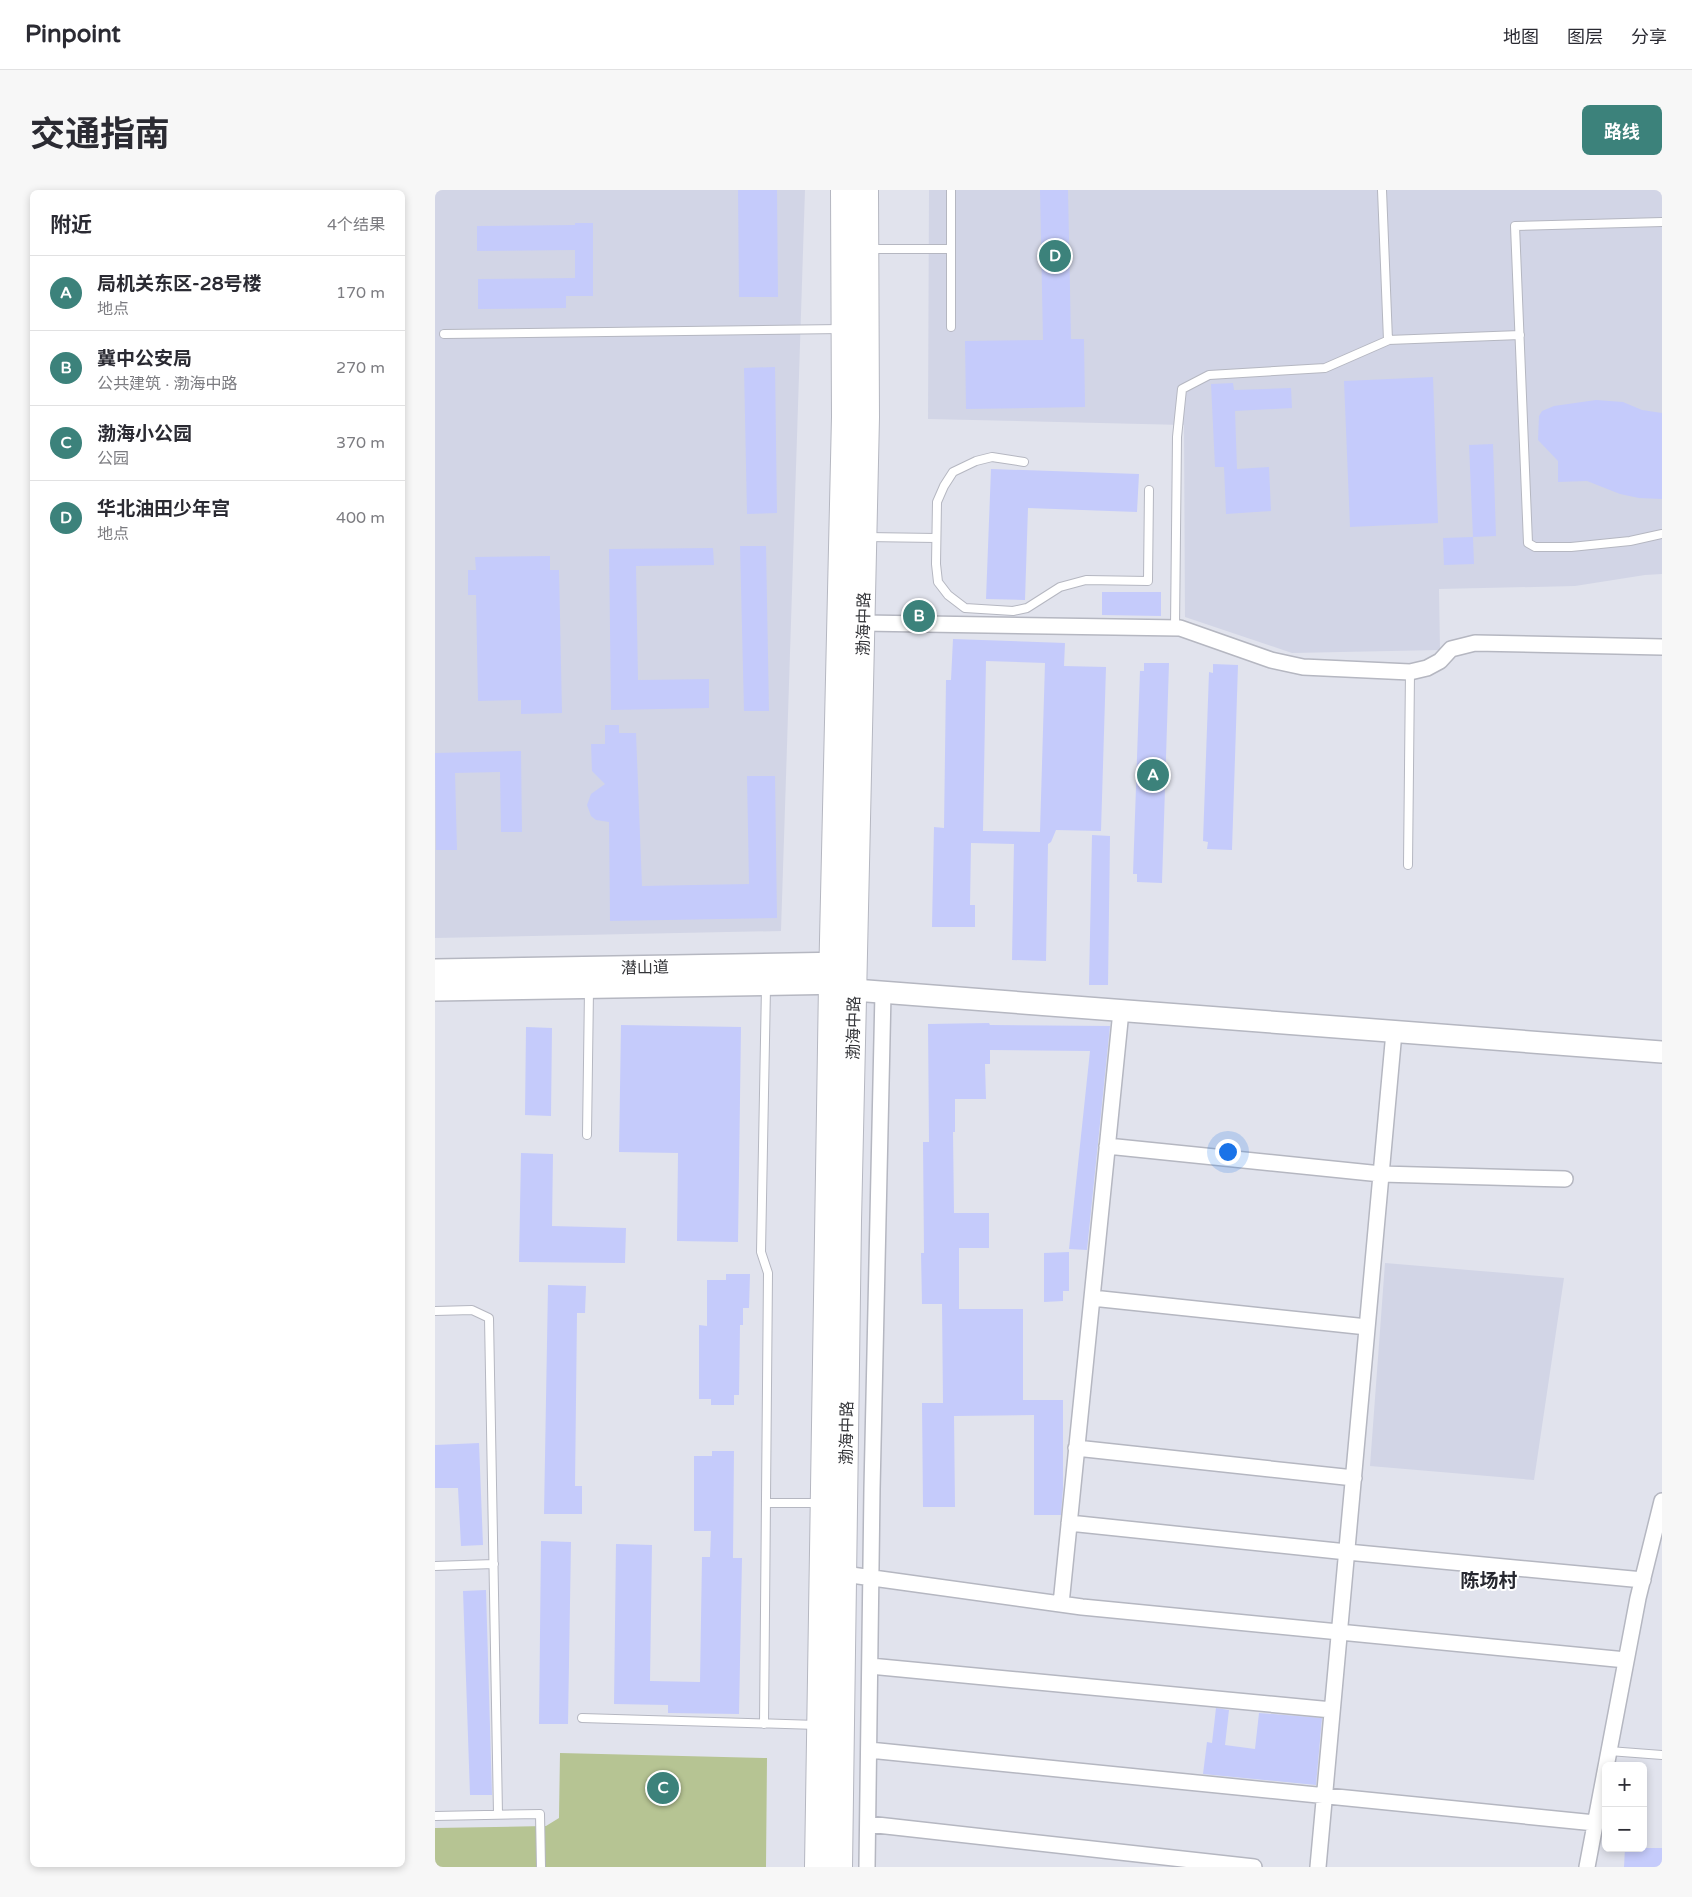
<!DOCTYPE html>
<html lang="zh">
<head>
<meta charset="utf-8">
<style>
  :root { --surface:#fff; --page:#f7f7f7; --text:#2b2b33; --muted:#7c7c81; --line:#e1e1e2; --accent:#3c827b }
  body { margin:0; font-family:"Varela Round","Noto Sans SC",sans-serif; background:var(--page); color:var(--text) }
  .controls { position:absolute; right:15px; bottom:15px; display:grid; overflow:hidden; border-radius:8px; box-shadow:0 2px 8px #0003 }
  .controls button { width:45px; height:45px; display:grid; place-items:center; padding:0; border:0; border-bottom:1px solid var(--line); background:var(--surface); color:var(--text); font:25px sans-serif }
  .you { position:absolute; left:792px; top:961px; width:18px; height:18px; margin:-12px; border:4px solid #fff; border-radius:50%; background:#1a73e8; box-shadow:0 0 0 8px #1a73e833 }
  .badge { display:grid; place-items:center; width:32px; height:32px; border-radius:50%; background:var(--accent); color:#fff; font-size:16px; font-weight:700 }
  .pin { position:absolute; translate:-50% -50%; border:2px solid #fff; box-shadow:0 1px 5px #0006 }
  .list { margin:0; padding:0; list-style:none }
  h2 { display:flex; justify-content:space-between; align-items:center; height:65px; margin:0; padding:0 20px; font-size:21px }
  h2 small { font-size:16px; font-weight:400; color:var(--muted) }
  .list li { display:grid; grid-template-columns:32px 1fr auto; gap:15px; align-items:center; box-sizing:border-box; height:75px; padding:0 20px; border-top:1px solid var(--line) }
  .list b { display:block; font-size:19px; white-space:nowrap }
  .list p { margin:0; font-size:16px; white-space:nowrap; color:var(--muted) }
  .list em { font-size:16px; font-style:normal; color:var(--muted) }
  .map { position:relative; flex:none; width:1227px; height:1677px; overflow:hidden; border-radius:8px }
  header { display:flex; align-items:center; gap:30px; box-sizing:border-box; height:70px; padding:0 25px; background:var(--surface); border-bottom:1px solid var(--line) }
  header strong { font-size:24px }
  nav { display:flex; gap:28px; margin-inline-start:auto; font-size:18px }
  .intro { display:flex; align-items:center; justify-content:space-between; box-sizing:border-box; height:120px; padding:0 30px }
  h1 { margin:0; font-size:35px }
  .button { padding:12px 22px; border-radius:8px; background:var(--accent); color:#fff; font-size:18px; font-weight:700 }
  main { display:flex; gap:30px; padding:0 30px }
  aside { flex:1; background:var(--surface); border-radius:8px; box-shadow:0 2px 8px #0003 }
  .map>svg:first-child { display:block }
</style>
</head>
<body>
<header>
<strong>Pinpoint</strong>
<nav><a>地图</a><a>图层</a><a>分享</a></nav>
</header>
<div class="intro"><h1>交通指南</h1><a class="button">路线</a></div>
<main>
<aside>
<h2>附近<small>4个结果</small></h2>
<ul class="list">
<li><span class="badge">A</span><div><b>局机关东区-28号楼</b><p>地点</p></div><em>170 m</em></li>
<li><span class="badge">B</span><div><b>冀中公安局</b><p>公共建筑 · 渤海中路</p></div><em>270 m</em></li>
<li><span class="badge">C</span><div><b>渤海小公园</b><p>公园</p></div><em>370 m</em></li>
<li><span class="badge">D</span><div><b>华北油田少年宫</b><p>地点</p></div><em>400 m</em></li>
</ul>
</aside>
<div class="map">
<svg width="1227" height="1677" viewBox="0 0 1227 1677">
  <rect width="100%" height="100%" fill="#e1e3ed"/>
  <path fill="#d2d5e6" d="M0,0H370L346,741L0,748Z
    M494,0H1227V384L1210,385L1140,396L1004,399L1005,460L857,463L750,427L749,235L493,229Z
    M950,1073L1129,1088L1099,1290L935,1276Z"/>
  <path fill="#b6c493" d="M125,1563L332,1568L331,1677H0V1638L111,1636L124,1628Z"/>
  <path fill="#c5cbfb" fill-rule="evenodd" d="M303,0H342L343,107H304Z
    M605,0H633L636,149H649L650,217L531,219L530,151L608,150Z
    M140,33H158V106H131V118L43,119V89L140,88V60L42,61V36L140,35Z
    M340,177L342,323L312,324L309,178Z
    M998,187L1003,333L915,337L909,191Z
    M798,193L799,200L856,198L857,218L800,221L802,279L834,277L836,321L791,324L789,277H780L776,194Z
    M1161,210L1188,212L1207,220L1227,223V309L1204,308L1185,304L1152,291L1123,292V271L1103,250L1104,226L1107,221L1119,216Z
    M1058,254L1061,346L1038,347L1034,255Z
    M556,279L704,284L702,322L593,318L590,410L551,409Z
    M1038,347L1039,374L1009,375L1008,348Z
    M305,356H331L334,521H309Z
    M278,358L279,375L201,376L203,490L274,489V518L176,520L174,359Z
    M115,366V380H124L127,523L86,524V510L43,511L41,405H33V380H41L40,367Z
    M667,402H726V426L667,425Z
    M518,449L630,453L629,476L671,477L666,641L621,640L616,652L613,654L611,771L577,770L579,654L536,653L535,715H540V737H497L499,637L509,638L511,490H516ZM551,471L610,473L605,642L548,641Z
    M709,473H734L727,693L702,692V684H698L705,481H709Z
    M778,474L803,475L797,660L772,659L773,652L768,651L774,482L778,483Z
    M170,535H184V543H201L207,696L314,694L312,586H340L342,728L175,731L174,632L161,630L156,626L152,615L156,604L170,594L157,581L156,554H170Z
    M86,561L87,642H66L65,582L20,583L22,660H1L0,563Z
    M657,645L675,646L673,795H654Z
    M554,833L555,835L675,836L652,1060L634,1059L655,861L555,860V874H550L551,909H520V942H518L519,1023H554V1058H524V1119H588V1210H628V1298L626,1325H599V1225L519,1226L520,1317H488L487,1213H508L507,1114H487L486,1063H489L488,952H494L493,834Z
    M186,835L306,837L303,1052L242,1051L243,963L184,962Z
    M91,837L117,838L116,926L90,925Z
    M86,963L118,964L117,1036L191,1038L190,1073L84,1072Z
    M634,1062V1101H628V1111L609,1112V1063Z
    M291,1084H315L314,1118H308V1135H305L304,1205H299V1215H276V1209H264V1135L272,1136V1090H291Z
    M113,1095L151,1096L150,1123H142L140,1296H147V1324H109Z
    M44,1253L48,1355L26,1356L23,1298H0V1255Z
    M277,1261H299L298,1368H307L304,1524L233,1523V1515L179,1514L181,1354L217,1355L215,1491L265,1492L267,1367H275L276,1341H259V1266H277Z
    M106,1351L136,1352L133,1534H104Z
    M51,1400L57,1605H35L28,1401Z
    M781,1518L794,1520L790,1555L820,1559L824,1523L887,1528L881,1595L768,1584L772,1552L777,1553Z
    M1190,1658H1227V1677H1189Z"/>
  <g fill="none" stroke-linecap="round" stroke-linejoin="round">
    <g stroke="#b5b7c1" stroke-width="10">
      <path id="lane" d="M947,0L953,150L1085,145
        M1227,32L1080,36L1093,353L1100,357H1136L1195,351L1227,344
        M433,59H516
        M516,137V0
        M9,144L407,139
        M589,272L557,267L541,271L518,282L509,296L502,312L501,374L503,392L513,405L530,418L578,421L592,418L625,397L651,390L713,391L714,300
        M431,347L501,348
        M740,438L742,247L747,199L774,185L890,178L954,150
        M973,675L975,482
        M152,945L154,800
        M0,1121L37,1120L54,1128L63,1624
        M332,1313H385
        M0,1376L59,1374
        M147,1528L382,1535
        M329,1534L333,1083L326,1062L331,797
        M1174,1561L1227,1565
        M0,1626L105,1624L106,1677"/>
    </g>
    <g stroke="#b5b7c1" stroke-width="18">
      <path id="street" d="M428,433L745,438L836,470L868,477L975,482L992,478L1005,471L1016,459L1040,453L1227,457
        M672,956L946,984L1130,989
        M657,1108L932,1137
        M641,1258L919,1288
        M634,1333L912,1362L1208,1390
        M409,1384L647,1417L1191,1470
        M626,1414L686,821
        M435,1476L897,1520
        M434,1560L1160,1633
        M433,1634L819,1677
        M432,1677L437,1299L448,803
        M883,1677L959,842
        M1152,1677L1203,1408L1227,1311"/>
    </g>
    <g stroke="#b5b7c1" stroke-width="24">
      <path id="secondary" d="M0,780L412,773
        M0,800L412,793
        M419,800L1227,862"/>
    </g>
    <g stroke="#b5b7c1" stroke-width="26">
      <path id="primary" d="M382,1677L396,794L409,227L408,0
        M405,1677L414,1031L432,227L431,0"/>
    </g>
    <use href="#lane" stroke="#fff" stroke-width="8"/>
    <use href="#street" stroke="#fff" stroke-width="15"/>
    <use href="#secondary" stroke="#fff" stroke-width="21"/>
    <use href="#primary" stroke="#fff" stroke-width="24"/>
  </g>
  <g text-anchor="middle" stroke-width="4" stroke-linejoin="round" paint-order="stroke">
    <g font-size="16" fill="#343539" stroke="#fff">
      <text transform="translate(428 434) rotate(-89)" y="6">渤海中路</text>
      <text transform="translate(210 777) rotate(-1)" y="6">潜山道</text>
      <text transform="translate(418 838) rotate(-89)" y="6">渤海中路</text>
      <text transform="translate(411 1243) rotate(-89)" y="6">渤海中路</text>
    </g>
    <g font-size="19" font-weight="bold" fill="#272830" stroke="#fff">
      <text x="1054" y="1397">陈场村</text>
    </g>
  </g>
</svg>
<div class="controls">
<button>+</button>
<button>−</button>
</div>
<div class="you"></div>
<div class="pin badge" style="left:718px;top:585px">A</div>
<div class="pin badge" style="left:484px;top:426px">B</div>
<div class="pin badge" style="left:228px;top:1598px">C</div>
<div class="pin badge" style="left:620px;top:66px">D</div>
</div>
</main>
</body>
</html>
